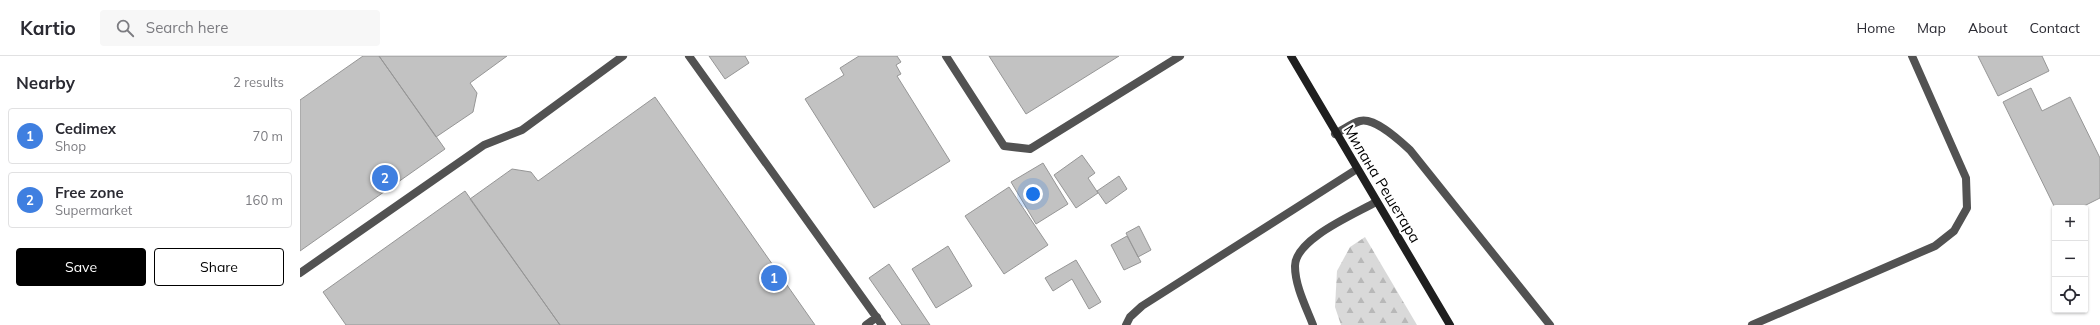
<!DOCTYPE html>
<html lang="en">
<head>
<meta charset="utf-8">
<style>
  :root { --surface:#fff; --page:#f7f7f7; --text:#2b2b33; --muted:#7c7c81; --line:#e1e1e2; --accent:#000 }
  body { margin:0; font-family:Mulish,sans-serif; background:var(--page); color:var(--text) }
  .controls { position:absolute; right:12px; bottom:12px; display:grid; overflow:hidden; border-radius:4px; box-shadow:0 1px 3px #0004 }
  .controls button { width:36px; height:36px; display:grid; place-items:center; padding:0; border:0; border-bottom:1px solid var(--line); background:var(--surface); color:var(--text); font:20px sans-serif }
  .you { position:absolute; left:733px; top:138px; width:14px; height:14px; margin:-10px; border:3px solid #fff; border-radius:50%; background:#1a73e8; box-shadow:0 0 0 6px #1a73e833 }
  .badge { display:grid; place-items:center; width:26px; height:26px; border-radius:50%; background:var(--accent); color:#fff; font-size:13px; font-weight:700 }
  .pin { position:absolute; translate:-50% -50%; border:2px solid #fff; box-shadow:0 1px 4px #0006 }
  .list { margin:0; padding:0; list-style:none }
  h2 { display:flex; justify-content:space-between; align-items:center; height:52px; margin:0; padding:0 16px; font-size:17px }
  h2 small { font-size:13px; font-weight:400; color:var(--muted) }
  .list li { display:grid; grid-template-columns:26px 1fr auto; gap:12px; align-items:center; box-sizing:border-box; height:56px; margin:0 8px 8px; padding:0 8px; border:1px solid var(--line); border-radius:4px }
  .list b { display:block; font-size:15px; white-space:nowrap }
  .list p { margin:0; font-size:13px; white-space:nowrap; color:var(--muted) }
  .list em { font-size:13px; font-style:normal; color:var(--muted) }
  .actions { display:flex; gap:8px; padding:12px 16px }
  .actions a { flex:1; padding:9px 0; border:1px solid var(--accent); border-radius:4px; text-align:center; font-size:14px; color:var(--accent) }
  .actions .main { background:var(--accent); color:#fff }
  .icon { flex:none; width:22px; height:22px; fill:none; stroke:currentColor; stroke-width:2; stroke-linecap:round; stroke-linejoin:round }
  .map { position:relative; flex:none; width:1800px; height:269px; overflow:hidden }
  header { display:flex; align-items:center; gap:24px; box-sizing:border-box; height:56px; padding:0 20px; background:var(--surface); border-bottom:1px solid var(--line) }
  header strong { font-size:19px }
  nav { display:flex; gap:22px; margin-inline-start:auto; font-size:14px }
  .search { width:280px; height:36px; background:var(--page); display:flex; align-items:center; gap:10px; box-sizing:border-box; padding:0 14px; border-radius:4px; color:var(--muted); font-size:15px }
  main { display:flex }
  aside { flex:1; background:var(--surface) }
  .map>svg:first-child { display:block }
</style>
</head>
<body>
<header>
<strong>Kartio</strong>
<div class="search"><svg class="icon" aria-label="search" viewBox="0 0 24 24"><circle cx="10" cy="10" r="6"/><path d="M15 15l6 6"/></svg>Search here</div>
<nav><a>Home</a><a>Map</a><a>About</a><a>Contact</a></nav>
</header>
<main>
<aside>
<h2>Nearby<small>2 results</small></h2>
<ul class="list">
<li><span class="badge" style="background:#3f7fe0">1</span><div><b>Cedimex</b><p>Shop</p></div><em>70 m</em></li>
<li><span class="badge" style="background:#3f7fe0">2</span><div><b>Free zone</b><p>Supermarket</p></div><em>160 m</em></li>
</ul>
<div class="actions"><a class="main">Save</a><a>Share</a></div>
</aside>
<div class="map">
<svg width="1800" height="269" viewBox="0 0 1800 269">
  <defs>
    <pattern id="forest-firs" width="22" height="20" patternUnits="userSpaceOnUse"><rect width="22" height="20" fill="#d9d9d9"/><path d="M5 1l3.5 6h-7zM16 11l3.5 6h-7z" fill="#b8b8b8"/></pattern>
  </defs>
  <rect width="100%" height="100%" fill="#fff"/>
  <path fill="url(#forest-firs)" d="M1065,181L1117,269H1041L1035,251L1037,215L1050,191Z"/>
  <path fill="#c2c2c2" stroke="#969696" d="M63,0H79L145,93L0,195V44Z
    M79,0H207L170,27L177,37L173,56L136,81Z
    M409,0H445L449,7L425,23Z
    M559,0H597L601,6L596,9L601,18L597,20L650,105L574,152L505,43L544,19L540,12Z
    M689,0H819L726,58Z
    M1678,0H1742L1749,15L1698,40Z
    M1731,32L1742,55L1770,41L1800,102V142L1780,152H1755L1703,46Z
    M355,41L515,269H260L170,143L212,113L231,116L238,125Z
    M782,99L795,117L788,122L798,137L776,152L754,119Z
    M743,107L768,148L736,168L711,126Z
    M819,120L827,133L806,148L797,135Z
    M709,131L748,189L704,218L665,160Z
    M165,135L260,269H46L23,236Z
    M839,170L851,194L838,201L826,177Z
    M827,180L841,206L824,214L811,189Z
    M648,190L672,230L636,252L612,213Z
    M776,204L801,246L789,253L772,223L753,235L745,222Z
    M589,208L630,269H602L569,222Z"/>
  <g fill="none" stroke-linecap="round" stroke-linejoin="round">
    <path stroke="#525252" stroke-width="8" d="M389,0L582,269
      M646,0L704,90L730,93L880,0
      M1035,78C1043,74 1052,67 1060,65C1075,61 1100,85 1110,94L1250,269
      M0,217L184,89L222,74L323,0
      M566,269L577,261
      M826,269L830,261L842,250L1057,113
      M1452,269L1635,190L1654,175L1667,152L1666,122L1612,0"/>
    <path stroke="#525252" stroke-width="8" d="M1013,269C1006,251 995,230 995,210C995,183 1055,158 1076,146"/>
    <path stroke="#1f1f1f" stroke-width="8" d="M991,0L1150,269"/>
  </g>
  <g text-anchor="middle" stroke-width="4" stroke-linejoin="round" paint-order="stroke">
    <g font-size="15" fill="#000" stroke="#fff">
      <text transform="translate(1082 128) rotate(59)" y="5">Милана Решетара</text>
    </g>
  </g>
</svg>
<div class="controls">
<button>+</button>
<button>−</button>
<button><svg class="icon" aria-label="locate" viewBox="0 0 24 24"><circle cx="12" cy="12" r="6"/><path d="M12 2v4M12 18v4M2 12h4M18 12h4"/></svg></button>
</div>
<div class="you"></div>
<div class="pin badge" style="left:474px;top:222px;background:#3f7fe0">1</div>
<div class="pin badge" style="left:85px;top:122px;background:#3f7fe0">2</div>
</div>
</main>
</body>
</html>
